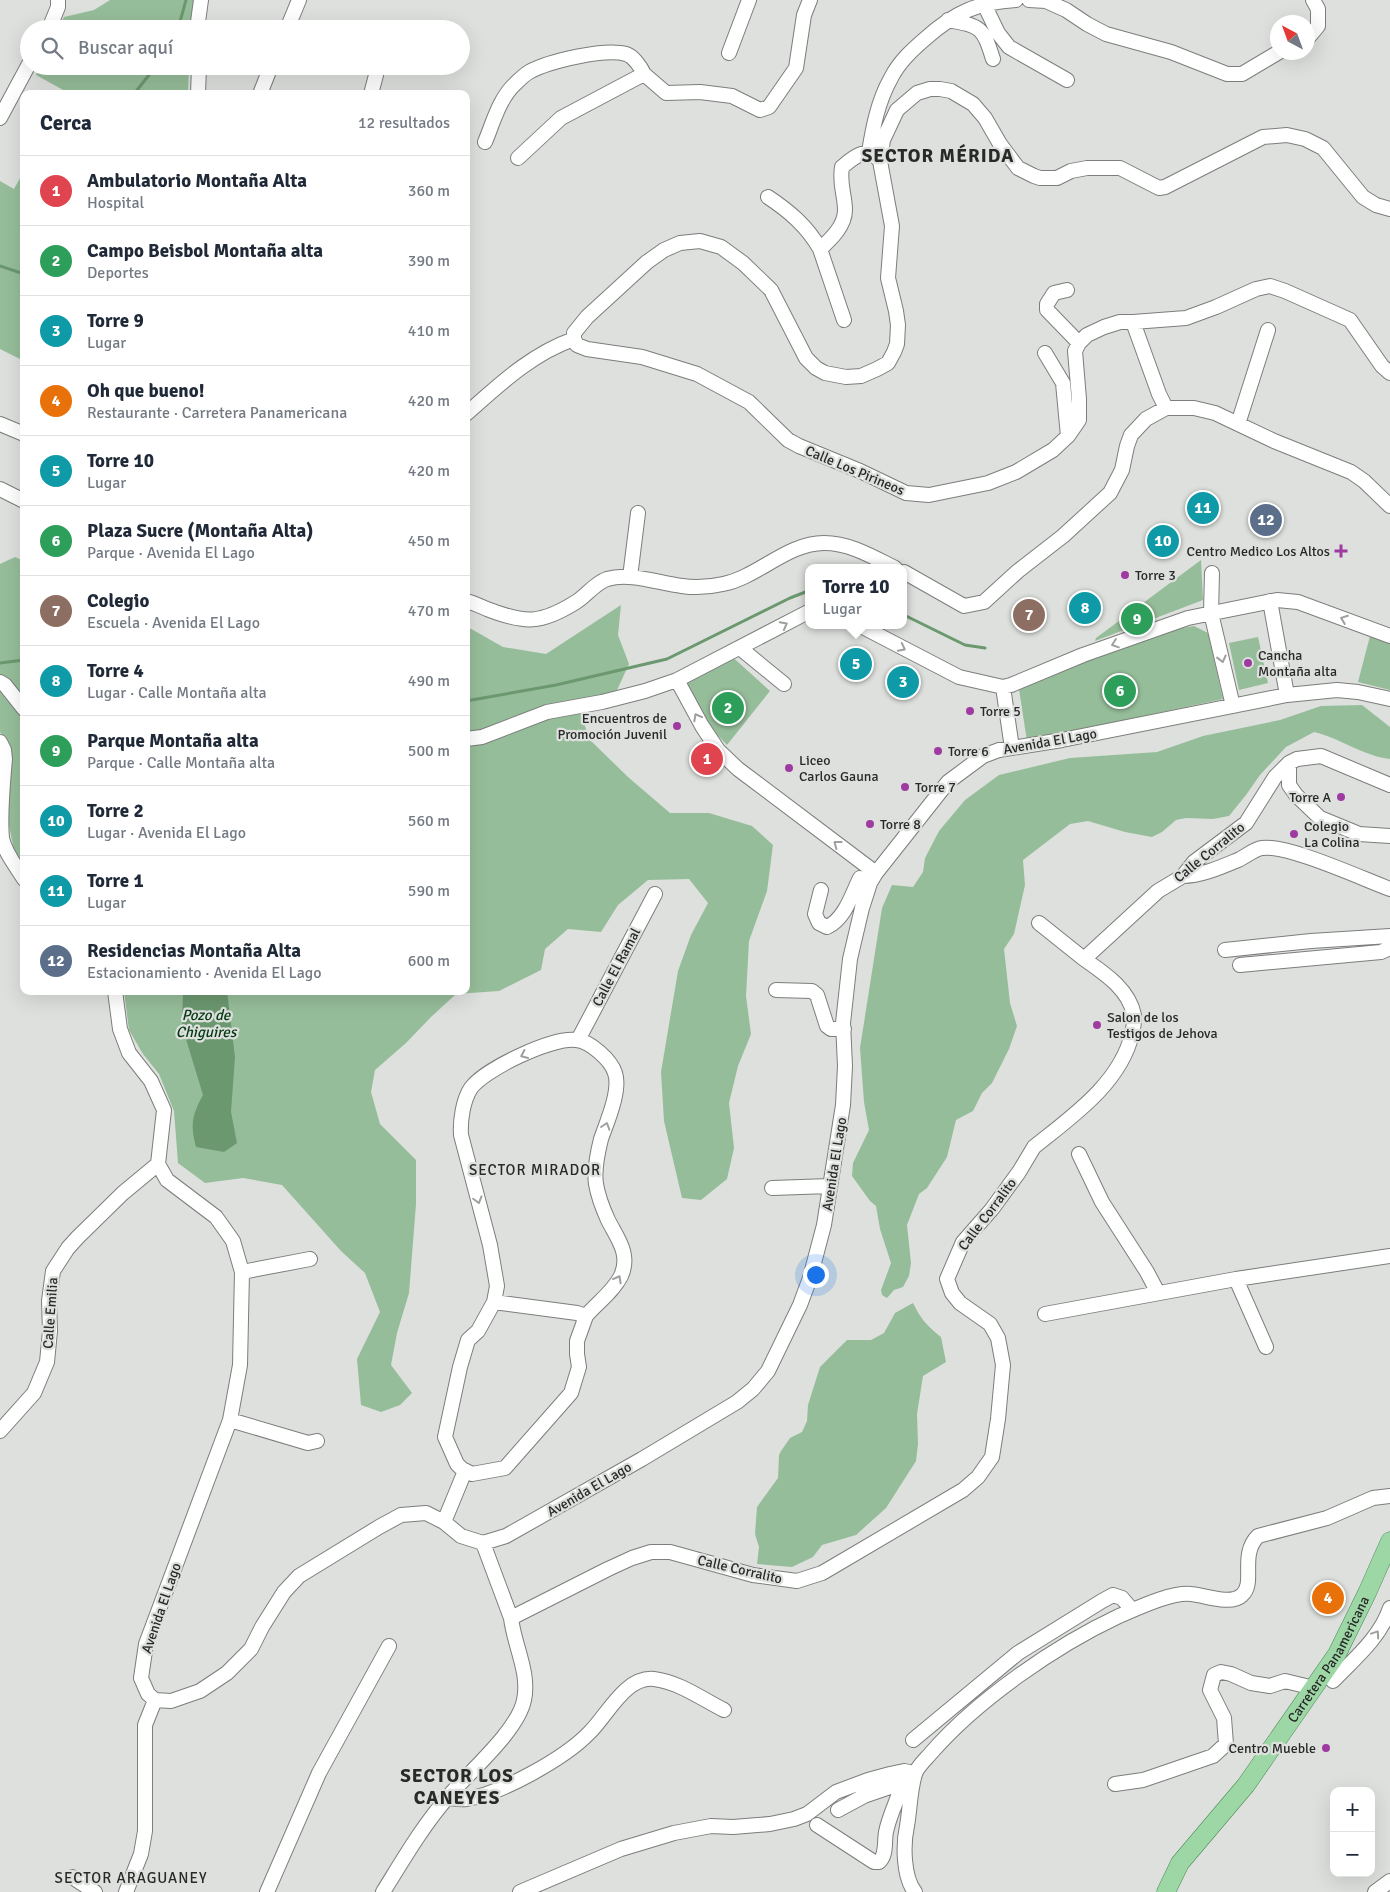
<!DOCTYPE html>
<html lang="es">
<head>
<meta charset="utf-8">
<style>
  :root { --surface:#fff; --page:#f2f2f3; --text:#1f2937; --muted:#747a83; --line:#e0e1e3; --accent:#9e3ba0 }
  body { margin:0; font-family:Signika,sans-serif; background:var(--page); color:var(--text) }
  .controls { position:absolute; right:15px; bottom:15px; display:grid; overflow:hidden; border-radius:10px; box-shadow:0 5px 20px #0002 }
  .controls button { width:45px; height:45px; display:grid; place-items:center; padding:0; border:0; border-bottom:1px solid var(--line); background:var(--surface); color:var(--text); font:25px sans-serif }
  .compass { position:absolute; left:1270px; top:15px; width:45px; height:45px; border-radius:50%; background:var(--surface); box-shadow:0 5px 20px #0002; rotate:319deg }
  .you { position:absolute; left:815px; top:1274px; width:18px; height:18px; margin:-12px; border:4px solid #fff; border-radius:50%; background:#1a73e8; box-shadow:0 0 0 8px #1a73e833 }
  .badge { display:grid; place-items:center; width:32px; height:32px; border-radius:50%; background:var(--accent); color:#fff; font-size:16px; font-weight:700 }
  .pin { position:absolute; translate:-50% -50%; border:2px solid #fff; box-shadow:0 1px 5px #0006 }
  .popup { position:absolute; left:805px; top:564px; width:102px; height:65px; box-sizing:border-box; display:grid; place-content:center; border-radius:10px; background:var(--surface); filter:drop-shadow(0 1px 4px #0005); font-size:16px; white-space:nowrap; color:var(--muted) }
  .popup b { font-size:19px; color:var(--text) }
  .popup::after { content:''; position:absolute; left:50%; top:100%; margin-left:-10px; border:10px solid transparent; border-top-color:var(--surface) }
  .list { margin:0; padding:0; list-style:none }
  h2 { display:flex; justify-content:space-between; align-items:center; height:65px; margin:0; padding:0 20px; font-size:21px }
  h2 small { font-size:16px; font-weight:400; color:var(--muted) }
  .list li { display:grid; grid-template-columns:32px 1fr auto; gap:15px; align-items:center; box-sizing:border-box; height:70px; padding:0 20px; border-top:1px solid var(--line) }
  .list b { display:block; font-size:19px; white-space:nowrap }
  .list p { margin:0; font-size:16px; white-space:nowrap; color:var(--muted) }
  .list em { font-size:16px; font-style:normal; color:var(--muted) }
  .icon { flex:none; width:28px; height:28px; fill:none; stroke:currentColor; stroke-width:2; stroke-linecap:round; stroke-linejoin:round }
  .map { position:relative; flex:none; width:1390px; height:1892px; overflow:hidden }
  .search { position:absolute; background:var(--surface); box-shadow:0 5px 20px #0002; left:20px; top:20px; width:450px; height:55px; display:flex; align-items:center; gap:12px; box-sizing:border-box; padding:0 18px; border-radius:28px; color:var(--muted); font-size:19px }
  .panel { position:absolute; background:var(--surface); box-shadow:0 5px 20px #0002; left:20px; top:90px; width:450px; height:905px; border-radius:10px }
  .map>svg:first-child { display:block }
</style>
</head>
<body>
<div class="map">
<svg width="1390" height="1892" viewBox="0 0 1390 1892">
  <rect width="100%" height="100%" fill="#dde0dd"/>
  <path fill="#96bd99" d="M110,0H196L191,29H58L64,17L94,10Z
    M40,66H189L188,94H64L65,91L36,75Z
    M24,171V361L0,349V181L14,189Z
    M15,557L24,561V864L14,850L8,821L11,775L9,745L0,732V564Z
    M1201,560L1203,600L1095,641L1096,638Z
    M621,605L618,635L629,664L612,701L581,715L590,740L628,777L670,813H709L752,826L773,845L767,891L749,941L746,996L751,1034L738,1066L729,1103L734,1148L727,1179L701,1200L682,1198L664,1121L661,1072L678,971L691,935L708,903L689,879L648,880L618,905L601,932L568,929L545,949L541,970L499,991L456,994L431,1017L406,1043L375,1070L371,1092L380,1124L416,1160V1204L409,1293L397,1333L391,1365L412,1393L400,1405L381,1412L361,1405L357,1359L380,1312L365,1273L341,1251L282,1185L243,1178L205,1183L178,1163L174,1111L159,1074L143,1054L129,1030L124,991H466V626L503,647L546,654Z
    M1194,626L1208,633L1223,699L1027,741L1018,683L1181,628Z
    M1370,636L1390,642V690L1358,682Z
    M1258,637L1268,683L1239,690L1229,643Z
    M728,653L770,691L727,745L708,725L684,678Z
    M1362,705L1390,727V759C1363,756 1340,738 1314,732L1286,747L1260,775L1246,795L1229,816L1213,819L1186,818L1176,820L1162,832L1152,837L1125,832L1088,821L1070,824L1023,860L1025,885L1014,934L1004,949L1010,1003L1017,1026L1009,1049L992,1083L982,1093L973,1111L956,1120L947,1157L927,1188L919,1194L907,1225L911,1263L909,1276L903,1287L894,1290L887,1298L882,1295L881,1290L891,1263L880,1229L876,1206L870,1201L852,1176L853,1163L869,1130L864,1102L860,1048L882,908L892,885L913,887L923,872L925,858L939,831L965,800L999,775L1070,758L1157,752L1203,736L1280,720L1321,706Z
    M913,1303C920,1318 928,1327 941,1337L946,1362L923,1376L917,1414L918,1444L916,1461L886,1508L856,1535L822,1545L813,1557L792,1567L757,1564L759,1547L755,1534L757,1507L778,1478L779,1455L781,1451L790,1438L802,1432L807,1421L808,1405L820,1367L847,1340H871L884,1333L895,1313Z"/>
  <path fill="#6b986f" d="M183,991H227L235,1057L231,1112L237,1143L224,1152L196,1147C190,1125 192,1115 203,1095L182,1026Z"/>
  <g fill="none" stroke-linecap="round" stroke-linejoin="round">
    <path stroke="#6b986f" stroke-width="3" d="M178,29L186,0
      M134,94L156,66
      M0,266L24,274
      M904,615L965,645L985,648
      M0,663L24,660
      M466,701L556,685L667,659L790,598L808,591"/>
    <g stroke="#7b7e7b" stroke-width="16">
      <path id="minor" d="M1029,0L1046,1L1066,10L1087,24L1106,34L1171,52L1227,74H1242L1279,52
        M984,4L998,33L1009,47L1067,80
        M948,20C981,26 983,27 993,59
        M49,29L58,7V0
        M197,29L201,0
        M287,29L299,0
        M1308,38L1318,26V9L1313,0
        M729,53L749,0
        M198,94L199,66
        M260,94L271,66
        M371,94L376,75
        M0,118L29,64
        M485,142C493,123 499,99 515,84C519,80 524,75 529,72C549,61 605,48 626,54C633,56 641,67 644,74
        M869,152C873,127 878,101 891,78C899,62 912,50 926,38C954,13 978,2 1016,0
        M518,158L561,118L644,74L666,93L700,92L732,96L760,110L769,107L796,68L804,15L810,0
        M880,161L883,140L897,110L917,93L930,89H940L951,91L973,104L985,118L1000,144L1018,168L1034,176L1040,178H1057L1071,171L1087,168H1120L1159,188L1165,187L1263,137L1287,135L1305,139L1323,148L1363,197L1376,205L1390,209
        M768,197C789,211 807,226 820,249C831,239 845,226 845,210C845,195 839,184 842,167C854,157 867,145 880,161L892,226L888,278L896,311L898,325L897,344L894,352L888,363L877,369L861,376L846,377L825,373L816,368L806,358L771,290L743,263L721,247L700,241L680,243L664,250L647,262L587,317L574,333V339L577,345L587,349L642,357L697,374L749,402L788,440L799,446L860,471L906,493L929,495L988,483L1016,472L1053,450L1068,436L1079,420V399L1075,351L1079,343L1087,335L1104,327L1120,322H1133L1186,318L1216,307L1256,289L1270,286L1285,291L1350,320L1382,366L1390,373
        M820,249L844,320
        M1067,290L1054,293L1047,304V310L1079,343
        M1133,322L1159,394L1166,408
        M1045,353L1063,383L1068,436
        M466,414C499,385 531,354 574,339
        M0,424L24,434
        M1238,424L1268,330
        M0,489L24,501
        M904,572L964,606L984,602L1018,571L1063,536L1110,493L1122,470L1127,446L1131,435L1146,419L1166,408H1194L1215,413L1274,441L1351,472L1364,481L1390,506
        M1212,573L1211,613L1233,706
        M630,577L638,513
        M466,601C474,603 480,606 487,609C525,624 541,624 576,602C586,596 595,583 607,579C630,572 658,583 682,586C695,588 710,587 723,584C758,577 787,543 824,543C850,543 873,557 895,568
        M1270,601L1287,695
        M808,612L677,680L702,726L718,750L738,769L876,873
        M859,625L959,677L1003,687
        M740,648L784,684
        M0,682L5,685L24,709
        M466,739L482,737L547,712L602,702L645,691L677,680
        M0,742L4,750L5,759C3,781 0,818 2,838C5,853 16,866 24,879
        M1012,748L1003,687L1011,685L1083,655L1188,618L1277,600L1298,602L1390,636
        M1289,763V785L1296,795L1320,818L1359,834L1390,836
        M1183,876C1201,876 1221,867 1238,860C1245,857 1254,849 1262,848C1287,844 1363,879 1390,889
        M821,890L815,914L819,923L827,927C845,919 852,894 860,878L870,883
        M1039,923L1084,959
        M1225,950L1311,941L1390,936
        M1240,965L1381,952L1390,948
        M776,990L812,991L817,995L827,1026L831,1029H844
        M115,991L120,1029L129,1053L151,1081L164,1110L158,1164L167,1180L216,1217L233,1241L242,1272L240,1365L230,1420L146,1644L141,1678L148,1694L155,1700L171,1701L200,1691L227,1673L251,1649L262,1627L284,1592L299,1576L379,1527L401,1515L426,1513L444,1522L461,1536L483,1543L506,1536L642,1459L737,1402L753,1389L768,1371L800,1305L810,1278L824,1225L843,1105L845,1066L843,1023L850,959L862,908L870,883L876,873L948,782L983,756L999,750L1062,740L1287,695L1337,690L1358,692L1390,699
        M578,1040L655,894
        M1079,1154L1102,1202L1147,1272L1158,1293
        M772,1188L830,1186
        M242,1272L310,1259
        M1236,1279L1266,1347
        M494,1302L497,1286L490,1245L461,1135C460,1121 463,1100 471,1088C485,1069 552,1037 576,1040C590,1041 611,1060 615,1073C621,1090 607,1122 601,1139C598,1151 594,1171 596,1184C598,1196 603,1209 608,1220C617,1238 631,1254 621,1276C613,1292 597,1303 586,1316
        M494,1302L577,1313L586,1316L577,1341V1354L579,1367L571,1393L505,1468L472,1474L462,1469L457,1464L445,1437L460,1367L468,1340L478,1331Z
        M1045,1314L1236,1279L1390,1256
        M230,1420L308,1443L317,1441
        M0,1431L34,1393L47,1362L50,1331L49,1301L53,1271L68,1248L78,1237L123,1193L158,1164
        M444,1522L465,1471
        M511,1618L608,1569L632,1558L651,1552H670L753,1575L797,1581L822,1573L834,1566L963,1490L978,1477L992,1457L998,1419L1003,1365L998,1338L990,1324L960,1303L952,1293L947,1279L963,1242L992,1209L1019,1172L1034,1147C1071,1117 1120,1084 1132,1034C1133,1028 1135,1021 1134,1015C1129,989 1104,973 1084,959L1158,891L1183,876L1194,862L1246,823L1275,777L1289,763L1297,759L1321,756L1390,785
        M1333,1681C1354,1659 1380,1638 1390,1608
        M913,1740L1018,1653L1102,1601L1113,1595L1122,1598L1132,1610
        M1115,1784L1143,1780L1213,1756L1226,1744L1224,1718L1210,1690L1214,1675L1221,1672L1231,1674L1251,1683L1270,1686L1285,1681L1314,1688
        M447,1798C453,1798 459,1800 466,1799C499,1795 565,1758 589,1733C607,1716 625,1676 654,1679C679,1682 702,1699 724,1710
        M838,1810L864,1796L902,1783
        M817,1825L874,1862H879C887,1855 884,1842 886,1832C890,1811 903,1792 904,1771
        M72,1877L95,1892
        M126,1892L141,1854L145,1831V1725L155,1700
        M267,1892L319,1773L389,1646
        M383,1892C403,1860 422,1827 447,1798C468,1773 518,1731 524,1700C530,1673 514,1645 511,1618L483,1543
        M520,1892L621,1849L674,1833L711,1826L733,1827L770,1824L794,1819L807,1814L836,1792L868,1780L890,1774L904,1771L915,1773
        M915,1892C903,1877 903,1844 907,1826C910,1809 910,1790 915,1774C917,1767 926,1759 931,1753C977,1700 1055,1646 1119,1616C1138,1608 1171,1592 1191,1594C1204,1595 1231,1606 1242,1595C1256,1583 1239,1555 1258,1536L1327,1518L1373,1498L1390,1496
        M1375,1892L1390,1881"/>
    </g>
    <g stroke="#4a8954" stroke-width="19">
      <g id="major">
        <path id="s1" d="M1166,1892L1180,1863L1246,1785L1337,1654L1367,1593L1390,1541"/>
      </g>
    </g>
    <use href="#minor" stroke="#fff" stroke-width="14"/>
    <use href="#major" stroke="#9ed7a6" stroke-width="18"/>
  </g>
  <defs><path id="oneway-chevron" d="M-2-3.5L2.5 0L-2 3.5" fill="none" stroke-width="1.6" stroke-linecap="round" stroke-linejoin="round" transform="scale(1.25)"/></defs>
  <g stroke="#9e9f9e">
    <use href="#oneway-chevron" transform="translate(1344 619) rotate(-159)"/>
    <use href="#oneway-chevron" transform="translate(784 625) rotate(-28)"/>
    <use href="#oneway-chevron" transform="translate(1115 644) rotate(161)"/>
    <use href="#oneway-chevron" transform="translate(902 648) rotate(27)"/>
    <use href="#oneway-chevron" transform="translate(1222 659) rotate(76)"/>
    <use href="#oneway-chevron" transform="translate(697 717) rotate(-118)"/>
    <use href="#oneway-chevron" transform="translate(837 844) rotate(-143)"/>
    <use href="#oneway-chevron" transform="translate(524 1055) rotate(155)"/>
    <use href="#oneway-chevron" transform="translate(606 1126) rotate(-72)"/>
    <use href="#oneway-chevron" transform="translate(478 1200) rotate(74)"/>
    <use href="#oneway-chevron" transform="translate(618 1279) rotate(-61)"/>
    <use href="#oneway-chevron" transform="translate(1376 1634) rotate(-56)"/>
  </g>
  <g fill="#9e3ba0" stroke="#dde0dd" stroke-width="2">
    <path d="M1338.5 543.5h5v5h5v5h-5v5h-5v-5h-5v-5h5z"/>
    <circle cx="1125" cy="575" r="5"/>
    <circle cx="1248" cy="663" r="5"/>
    <circle cx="970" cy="711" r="5"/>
    <circle cx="677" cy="726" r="5"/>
    <circle cx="938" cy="751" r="5"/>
    <circle cx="789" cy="768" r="5"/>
    <circle cx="905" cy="787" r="5"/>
    <circle cx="1341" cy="797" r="5"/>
    <circle cx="870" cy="824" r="5"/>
    <circle cx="1294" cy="834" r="5"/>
    <circle cx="1097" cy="1025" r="5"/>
    <circle cx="1326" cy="1748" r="5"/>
  </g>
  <g text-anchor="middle" stroke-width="4.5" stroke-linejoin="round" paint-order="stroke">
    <g font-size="14" fill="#282928" stroke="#dde0dd">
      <text transform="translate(855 470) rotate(23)" y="5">Calle Los Pirineos</text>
      <text transform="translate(1050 741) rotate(-10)" y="5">Avenida El Lago</text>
      <text transform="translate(1209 852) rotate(-39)" y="5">Calle Corralito</text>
      <text transform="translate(616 967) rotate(-62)" y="5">Calle El Ramal</text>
      <text transform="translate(834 1164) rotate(-81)" y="5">Avenida El Lago</text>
      <text transform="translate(987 1214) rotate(-53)" y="5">Calle Corralito</text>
      <text transform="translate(50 1313) rotate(-86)" y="5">Calle Emilia</text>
      <text transform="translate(589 1489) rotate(-30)" y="5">Avenida El Lago</text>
      <text transform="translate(740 1569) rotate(13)" y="5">Calle Corralito</text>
      <text transform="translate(161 1608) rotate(-71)" y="5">Avenida El Lago</text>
      <text dy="5" stroke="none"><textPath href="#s1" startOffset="285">Carretera Panamericana</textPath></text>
    </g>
    <g font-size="14" fill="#282928" stroke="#dde0dd" text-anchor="start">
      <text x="1330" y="556" text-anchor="end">Centro Medico Los Altos</text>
      <text x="1135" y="580">Torre 3</text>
      <text x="1258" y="660">Cancha<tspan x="1258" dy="16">Montaña alta</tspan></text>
      <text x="980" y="716">Torre 5</text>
      <text x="667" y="723" text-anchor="end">Encuentros de<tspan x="667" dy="16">Promoción Juvenil</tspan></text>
      <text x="948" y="756">Torre 6</text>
      <text x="799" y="765">Liceo<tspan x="799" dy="16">Carlos Gauna</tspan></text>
      <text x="915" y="792">Torre 7</text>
      <text x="1331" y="802" text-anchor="end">Torre A</text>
      <text x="880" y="829">Torre 8</text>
      <text x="1304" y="831">Colegio<tspan x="1304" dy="16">La Colina</tspan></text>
      <text x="1107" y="1022">Salon de los<tspan x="1107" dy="16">Testigos de Jehova</tspan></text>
      <text x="1316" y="1753" text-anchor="end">Centro Mueble</text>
    </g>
    <g font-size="15" font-style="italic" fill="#053a13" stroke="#dde0dd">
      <text x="206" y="1020">Pozo de<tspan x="206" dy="17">Chiguires</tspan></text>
    </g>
    <g font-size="15" letter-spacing="1" fill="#282928" stroke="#dde0dd">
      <text x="535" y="1175">SECTOR MIRADOR</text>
      <text x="131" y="1883">SECTOR ARAGUANEY</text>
    </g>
    <g font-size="19" font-weight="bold" letter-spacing="1" fill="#282928" stroke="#dde0dd">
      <text x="938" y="162">SECTOR MÉRIDA</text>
      <text x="457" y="1782">SECTOR LOS<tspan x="457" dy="22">CANEYES</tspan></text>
    </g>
  </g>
</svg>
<div class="controls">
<button>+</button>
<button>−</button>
</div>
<svg class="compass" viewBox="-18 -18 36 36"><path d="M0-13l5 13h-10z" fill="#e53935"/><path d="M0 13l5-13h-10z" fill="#747a83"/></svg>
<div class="you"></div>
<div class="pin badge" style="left:707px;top:759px;background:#e0444e">1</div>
<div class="pin badge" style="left:728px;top:708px;background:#2e9e5b">2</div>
<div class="pin badge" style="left:903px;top:682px;background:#0f9aa8">3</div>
<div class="pin badge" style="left:1328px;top:1598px;background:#e8710a">4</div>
<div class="pin badge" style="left:856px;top:664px;background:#0f9aa8">5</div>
<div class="popup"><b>Torre 10</b>Lugar</div>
<div class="pin badge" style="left:1120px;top:691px;background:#2e9e5b">6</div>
<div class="pin badge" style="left:1029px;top:615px;background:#8d6e63">7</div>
<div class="pin badge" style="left:1085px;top:608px;background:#0f9aa8">8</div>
<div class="pin badge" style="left:1137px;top:619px;background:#2e9e5b">9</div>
<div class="pin badge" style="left:1163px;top:541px;background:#0f9aa8">10</div>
<div class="pin badge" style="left:1203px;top:508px;background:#0f9aa8">11</div>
<div class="pin badge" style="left:1266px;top:520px;background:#5c6f8a">12</div>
<div class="search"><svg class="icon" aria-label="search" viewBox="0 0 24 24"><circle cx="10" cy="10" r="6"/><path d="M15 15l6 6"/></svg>Buscar aquí</div>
<section class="panel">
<h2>Cerca<small>12 resultados</small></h2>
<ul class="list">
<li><span class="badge" style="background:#e0444e">1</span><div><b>Ambulatorio Montaña Alta</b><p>Hospital</p></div><em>360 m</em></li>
<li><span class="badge" style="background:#2e9e5b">2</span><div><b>Campo Beisbol Montaña alta</b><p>Deportes</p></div><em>390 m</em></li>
<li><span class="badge" style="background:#0f9aa8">3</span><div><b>Torre 9</b><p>Lugar</p></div><em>410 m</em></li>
<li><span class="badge" style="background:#e8710a">4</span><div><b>Oh que bueno!</b><p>Restaurante · Carretera Panamericana</p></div><em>420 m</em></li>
<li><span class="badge" style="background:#0f9aa8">5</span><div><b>Torre 10</b><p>Lugar</p></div><em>420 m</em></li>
<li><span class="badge" style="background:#2e9e5b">6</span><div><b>Plaza Sucre (Montaña Alta)</b><p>Parque · Avenida El Lago</p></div><em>450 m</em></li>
<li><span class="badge" style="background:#8d6e63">7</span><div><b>Colegio</b><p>Escuela · Avenida El Lago</p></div><em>470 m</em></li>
<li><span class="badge" style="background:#0f9aa8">8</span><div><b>Torre 4</b><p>Lugar · Calle Montaña alta</p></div><em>490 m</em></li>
<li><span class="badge" style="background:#2e9e5b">9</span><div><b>Parque Montaña alta</b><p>Parque · Calle Montaña alta</p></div><em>500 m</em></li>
<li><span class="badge" style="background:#0f9aa8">10</span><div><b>Torre 2</b><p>Lugar · Avenida El Lago</p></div><em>560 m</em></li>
<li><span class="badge" style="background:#0f9aa8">11</span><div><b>Torre 1</b><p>Lugar</p></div><em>590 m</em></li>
<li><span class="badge" style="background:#5c6f8a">12</span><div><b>Residencias Montaña Alta</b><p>Estacionamiento · Avenida El Lago</p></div><em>600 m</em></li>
</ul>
</section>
</div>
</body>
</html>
